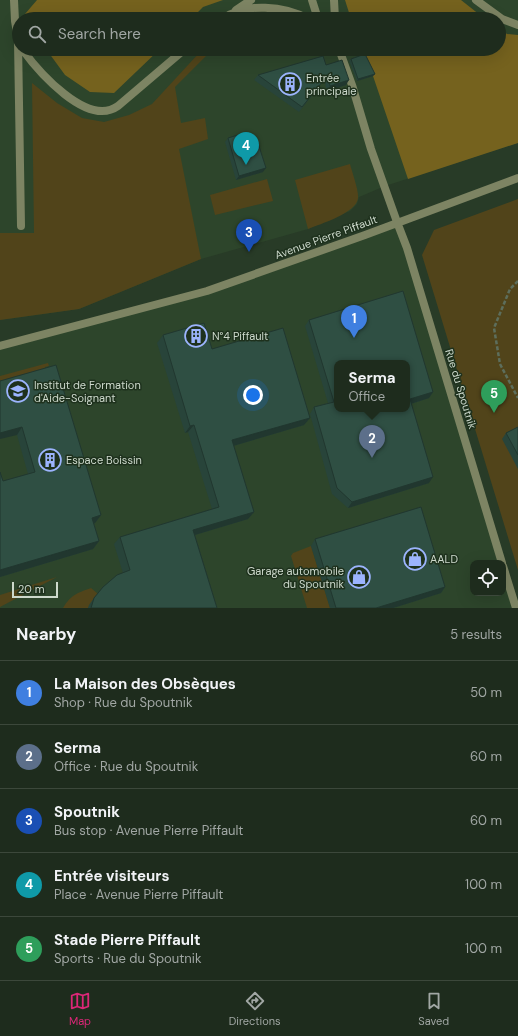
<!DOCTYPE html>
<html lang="en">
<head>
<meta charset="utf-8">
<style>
  :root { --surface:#1e2c1d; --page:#2b382a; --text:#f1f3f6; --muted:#a1a7a4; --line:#3c483b; --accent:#db2777 }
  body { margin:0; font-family:"DM Sans",sans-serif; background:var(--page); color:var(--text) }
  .controls { position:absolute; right:12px; bottom:12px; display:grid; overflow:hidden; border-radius:8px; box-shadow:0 4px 16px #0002 }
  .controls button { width:36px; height:36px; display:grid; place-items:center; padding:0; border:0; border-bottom:1px solid var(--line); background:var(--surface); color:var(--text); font:20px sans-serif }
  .scale { position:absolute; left:12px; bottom:10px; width:46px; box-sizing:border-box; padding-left:4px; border:2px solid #cdd9cc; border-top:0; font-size:11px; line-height:14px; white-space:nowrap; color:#cdd9cc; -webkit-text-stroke:3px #1e311d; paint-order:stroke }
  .you { position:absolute; left:253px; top:395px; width:14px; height:14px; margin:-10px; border:3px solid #fff; border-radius:50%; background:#1a73e8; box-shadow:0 0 0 6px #1a73e833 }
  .badge { display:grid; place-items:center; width:26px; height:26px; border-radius:50%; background:var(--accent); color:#fff; font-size:13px; font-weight:700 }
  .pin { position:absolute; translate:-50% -33px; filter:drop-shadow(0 1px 2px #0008) }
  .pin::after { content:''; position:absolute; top:21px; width:14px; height:12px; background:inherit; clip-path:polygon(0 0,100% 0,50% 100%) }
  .popup { position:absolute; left:334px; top:360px; width:76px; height:52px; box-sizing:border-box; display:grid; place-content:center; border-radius:8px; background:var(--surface); filter:drop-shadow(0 1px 3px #0005); font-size:13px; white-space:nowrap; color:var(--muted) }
  .popup b { font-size:15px; color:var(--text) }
  .popup::after { content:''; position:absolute; left:50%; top:100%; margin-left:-8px; border:8px solid transparent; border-top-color:var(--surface) }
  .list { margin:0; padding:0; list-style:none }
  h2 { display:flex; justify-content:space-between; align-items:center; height:52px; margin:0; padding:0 16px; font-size:17px }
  h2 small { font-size:13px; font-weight:400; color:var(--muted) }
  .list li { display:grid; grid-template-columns:26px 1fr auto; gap:12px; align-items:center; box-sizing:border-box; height:64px; padding:0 16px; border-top:1px solid var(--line) }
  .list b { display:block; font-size:15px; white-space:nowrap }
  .list p { margin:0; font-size:13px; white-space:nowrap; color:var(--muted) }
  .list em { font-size:13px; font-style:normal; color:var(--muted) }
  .icon { flex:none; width:22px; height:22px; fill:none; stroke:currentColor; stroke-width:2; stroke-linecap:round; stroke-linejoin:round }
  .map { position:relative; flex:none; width:518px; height:608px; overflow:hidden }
  .search { position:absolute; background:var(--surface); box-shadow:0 4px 16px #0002; left:12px; right:12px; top:12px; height:44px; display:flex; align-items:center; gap:10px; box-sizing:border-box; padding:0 14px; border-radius:22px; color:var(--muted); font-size:15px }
  .sheet { height:372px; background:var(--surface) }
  nav { display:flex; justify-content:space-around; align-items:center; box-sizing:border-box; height:56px; border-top:1px solid var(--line); background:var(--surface); font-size:11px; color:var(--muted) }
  nav a { display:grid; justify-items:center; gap:2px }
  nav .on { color:var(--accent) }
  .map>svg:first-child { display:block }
</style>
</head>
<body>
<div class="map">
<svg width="518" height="608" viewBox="0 0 518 608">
  <rect width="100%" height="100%" fill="#283b27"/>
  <path fill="#2d452b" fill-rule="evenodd" d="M0,0H518V143L385,186L359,197L357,204L350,211L308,229L201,259L79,309L0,320ZM19,19H499V49H19Z
    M397,222L502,563H473V593H503V566L516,608H0V346L207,291ZM337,363H407V409H337Z"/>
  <path fill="#51441a" d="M205,49H213L175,87L181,123L205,118L208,139L179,149L201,259L79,309L0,320V233H34L32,83L57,103L82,118L104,122L129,115L152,104L200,52Z
    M350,164C352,172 359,191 358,198C357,213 320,224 308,229L295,180Z
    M267,179L273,201L215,215L210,195Z
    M518,199V570L422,255L434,230Z
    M48,363L49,366L45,367L47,373L0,387V376Z
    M311,546L330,608H307L291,556L293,553Z
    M57,577L0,607V595Z
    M91,588L98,594L88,608H63C71,595 77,593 91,588Z"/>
  <path fill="#75621e" d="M37,0H223L203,7L191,19H28L25,14Z
    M345,0H461L485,19H351Z
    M499,28L507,34L518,35V143L408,179L373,76L361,49H499Z
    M46,49H160L114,93L90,92L65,75Z"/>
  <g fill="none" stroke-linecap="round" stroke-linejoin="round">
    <path stroke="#5d6e5c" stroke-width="2.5" stroke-dasharray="4 2" stroke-linecap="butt" d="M518,281L510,289L494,328L500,364L518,398"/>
    <path stroke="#7d8463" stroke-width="8" d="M14,0L15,21L19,44
      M312,0L318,19
      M334,0L335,19
      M476,0L502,19L518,25
      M236,10L251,0
      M223,19C245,2 285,6 308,19
      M18,41L21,226
      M22,49C38,71 87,128 118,106L185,49
      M339,49L352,85L371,149L397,222"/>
    <path stroke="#7d8463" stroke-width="8" d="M397,222L407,248L502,563
      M0,346L207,291L365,235L518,178
      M503,566L516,608"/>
  </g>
  <path fill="#28443a" d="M351,59L375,74L373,76L357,81L349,61Z
    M326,65L346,85L327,91L324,80L299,112L254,80L258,75Z
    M228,138L245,147L263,172L236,180L225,142Z
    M309,320L433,392L429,398L411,404L429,483L348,508L332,494L310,414L314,407L328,403L305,326Z
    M163,335L212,349L310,418L304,425L233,446L254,512L248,519L195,535L217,608H88L89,605L94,598L123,573L114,544L120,537L212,509L188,432L185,433L157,343Z
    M0,381L101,515L95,523L94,524L99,541L93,549L0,577V472L3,481L28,474L17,435Z
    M518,427V469L502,439L506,433Z
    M315,539L445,587L441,593L393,608H330L311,546Z"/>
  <path fill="#21372f" d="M375,74L373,76L357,81L358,79Z
    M349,80L346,85L327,91L330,86Z
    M266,168L263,172L236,180L239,176Z
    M433,392L429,398L407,405L410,399Z
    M310,418L304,425L226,448L232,440Z
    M194,425L188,432L185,433L190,426Z
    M22,427L17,435L0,439V433Z
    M433,477L429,483L348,508L352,502Z
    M254,512L248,519L188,537L193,530Z
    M101,515L95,523L87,526L92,518Z
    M99,541L93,549L0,577V570Z
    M445,587L441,593L393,608H376Z"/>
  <path fill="#2f4f43" stroke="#21372f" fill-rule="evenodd" d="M365,54L375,74L358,79L351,59Z
    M323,56L326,65L342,60L349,80L330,86L327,76L302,107L258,75Z
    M241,134L245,147L258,143L266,168L239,176L228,138Z
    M403,291L433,392L410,399L433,477L352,502L337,488L314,407L334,402L309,320ZM337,363H407V409H337Z
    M204,323L212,349L283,328L310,418L232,440L254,512L193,530L217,608H91L94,598L103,587L117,575L130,570L120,537L219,507L194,425L190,426L163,335Z
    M56,365L101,515L92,518L99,541L0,570V472L3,481L35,472L22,427L0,433V381Z
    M518,427V455L506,433Z
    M421,507L445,587L376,608H336L315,539Z"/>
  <defs>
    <g id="building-ring" transform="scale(1.15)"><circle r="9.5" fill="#1e311d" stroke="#9cb4fd" stroke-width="1.5"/><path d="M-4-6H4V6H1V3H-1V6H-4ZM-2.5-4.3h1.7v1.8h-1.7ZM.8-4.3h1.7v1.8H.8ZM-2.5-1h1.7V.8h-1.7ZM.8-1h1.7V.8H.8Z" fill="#9cb4fd"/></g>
    <g id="university-ring" transform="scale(1.15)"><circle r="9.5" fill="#1e311d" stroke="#9cb4fd" stroke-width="1.5"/><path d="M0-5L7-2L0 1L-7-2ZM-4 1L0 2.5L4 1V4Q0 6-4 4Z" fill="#9cb4fd"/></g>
    <g id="shop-ring" transform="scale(1.15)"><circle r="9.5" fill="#1e311d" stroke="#9cb4fd" stroke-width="1.5"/><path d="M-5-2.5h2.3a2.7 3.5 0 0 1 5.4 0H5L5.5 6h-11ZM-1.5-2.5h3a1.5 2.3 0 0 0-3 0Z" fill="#9cb4fd"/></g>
  </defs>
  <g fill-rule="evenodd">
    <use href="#building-ring" x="290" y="84"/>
    <use href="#building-ring" x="196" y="336"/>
    <use href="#university-ring" x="18" y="391"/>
    <use href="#building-ring" x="50" y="460"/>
    <use href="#shop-ring" x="415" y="559"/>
    <use href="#shop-ring" x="359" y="577"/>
  </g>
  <g text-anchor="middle" stroke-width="3" stroke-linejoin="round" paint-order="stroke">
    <g font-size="11" fill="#cdd9cc" stroke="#1e311d" text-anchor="start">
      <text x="306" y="82">Entrée<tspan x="306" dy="13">principale</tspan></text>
      <text x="212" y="340">N°4 Piffault</text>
      <text x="34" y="389">Institut de Formation<tspan x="34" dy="13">d'Aide-Soignant</tspan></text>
      <text x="66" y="464">Espace Boissin</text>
      <text x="430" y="563">AALD</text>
      <text x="344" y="575" text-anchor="end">Garage automobile<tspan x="344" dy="13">du Spoutnik</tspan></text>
    </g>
    <g font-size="11" fill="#cdd9cc" stroke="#1e311d">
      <text transform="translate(326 237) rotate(-20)" y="4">Avenue Pierre Piffault</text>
      <text transform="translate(461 389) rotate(73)" y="4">Rue du Spoutnik</text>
    </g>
  </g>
</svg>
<div class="controls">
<button><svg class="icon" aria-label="locate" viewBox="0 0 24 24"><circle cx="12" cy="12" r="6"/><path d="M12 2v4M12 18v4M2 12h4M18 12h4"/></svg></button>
</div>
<div class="scale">20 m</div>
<div class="you"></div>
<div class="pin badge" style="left:354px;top:338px;background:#3f7fe0">1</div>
<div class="pin badge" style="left:372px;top:458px;background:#5c6f8a">2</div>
<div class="popup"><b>Serma</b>Office</div>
<div class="pin badge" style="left:249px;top:252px;background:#1a4fb4">3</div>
<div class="pin badge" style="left:246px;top:165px;background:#0f9aa8">4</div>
<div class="pin badge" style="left:494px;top:413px;background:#2e9e5b">5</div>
<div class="search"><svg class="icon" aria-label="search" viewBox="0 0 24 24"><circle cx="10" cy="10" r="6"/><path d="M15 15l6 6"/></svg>Search here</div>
</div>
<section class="sheet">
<h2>Nearby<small>5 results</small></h2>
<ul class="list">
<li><span class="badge" style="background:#3f7fe0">1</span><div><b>La Maison des Obsèques</b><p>Shop · Rue du Spoutnik</p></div><em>50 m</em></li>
<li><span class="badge" style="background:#5c6f8a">2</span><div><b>Serma</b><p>Office · Rue du Spoutnik</p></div><em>60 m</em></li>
<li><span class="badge" style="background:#1a4fb4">3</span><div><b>Spoutnik</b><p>Bus stop · Avenue Pierre Piffault</p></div><em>60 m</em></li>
<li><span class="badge" style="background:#0f9aa8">4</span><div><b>Entrée visiteurs</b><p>Place · Avenue Pierre Piffault</p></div><em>100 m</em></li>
<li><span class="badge" style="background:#2e9e5b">5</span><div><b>Stade Pierre Piffault</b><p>Sports · Rue du Spoutnik</p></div><em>100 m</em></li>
</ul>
</section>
<nav>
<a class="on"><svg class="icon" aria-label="map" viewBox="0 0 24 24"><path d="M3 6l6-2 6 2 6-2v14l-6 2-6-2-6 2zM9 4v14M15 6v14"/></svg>Map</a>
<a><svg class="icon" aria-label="directions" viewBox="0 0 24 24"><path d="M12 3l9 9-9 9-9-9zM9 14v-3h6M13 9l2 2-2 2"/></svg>Directions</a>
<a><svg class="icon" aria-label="saved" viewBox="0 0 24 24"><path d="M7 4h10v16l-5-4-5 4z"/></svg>Saved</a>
</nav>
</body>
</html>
